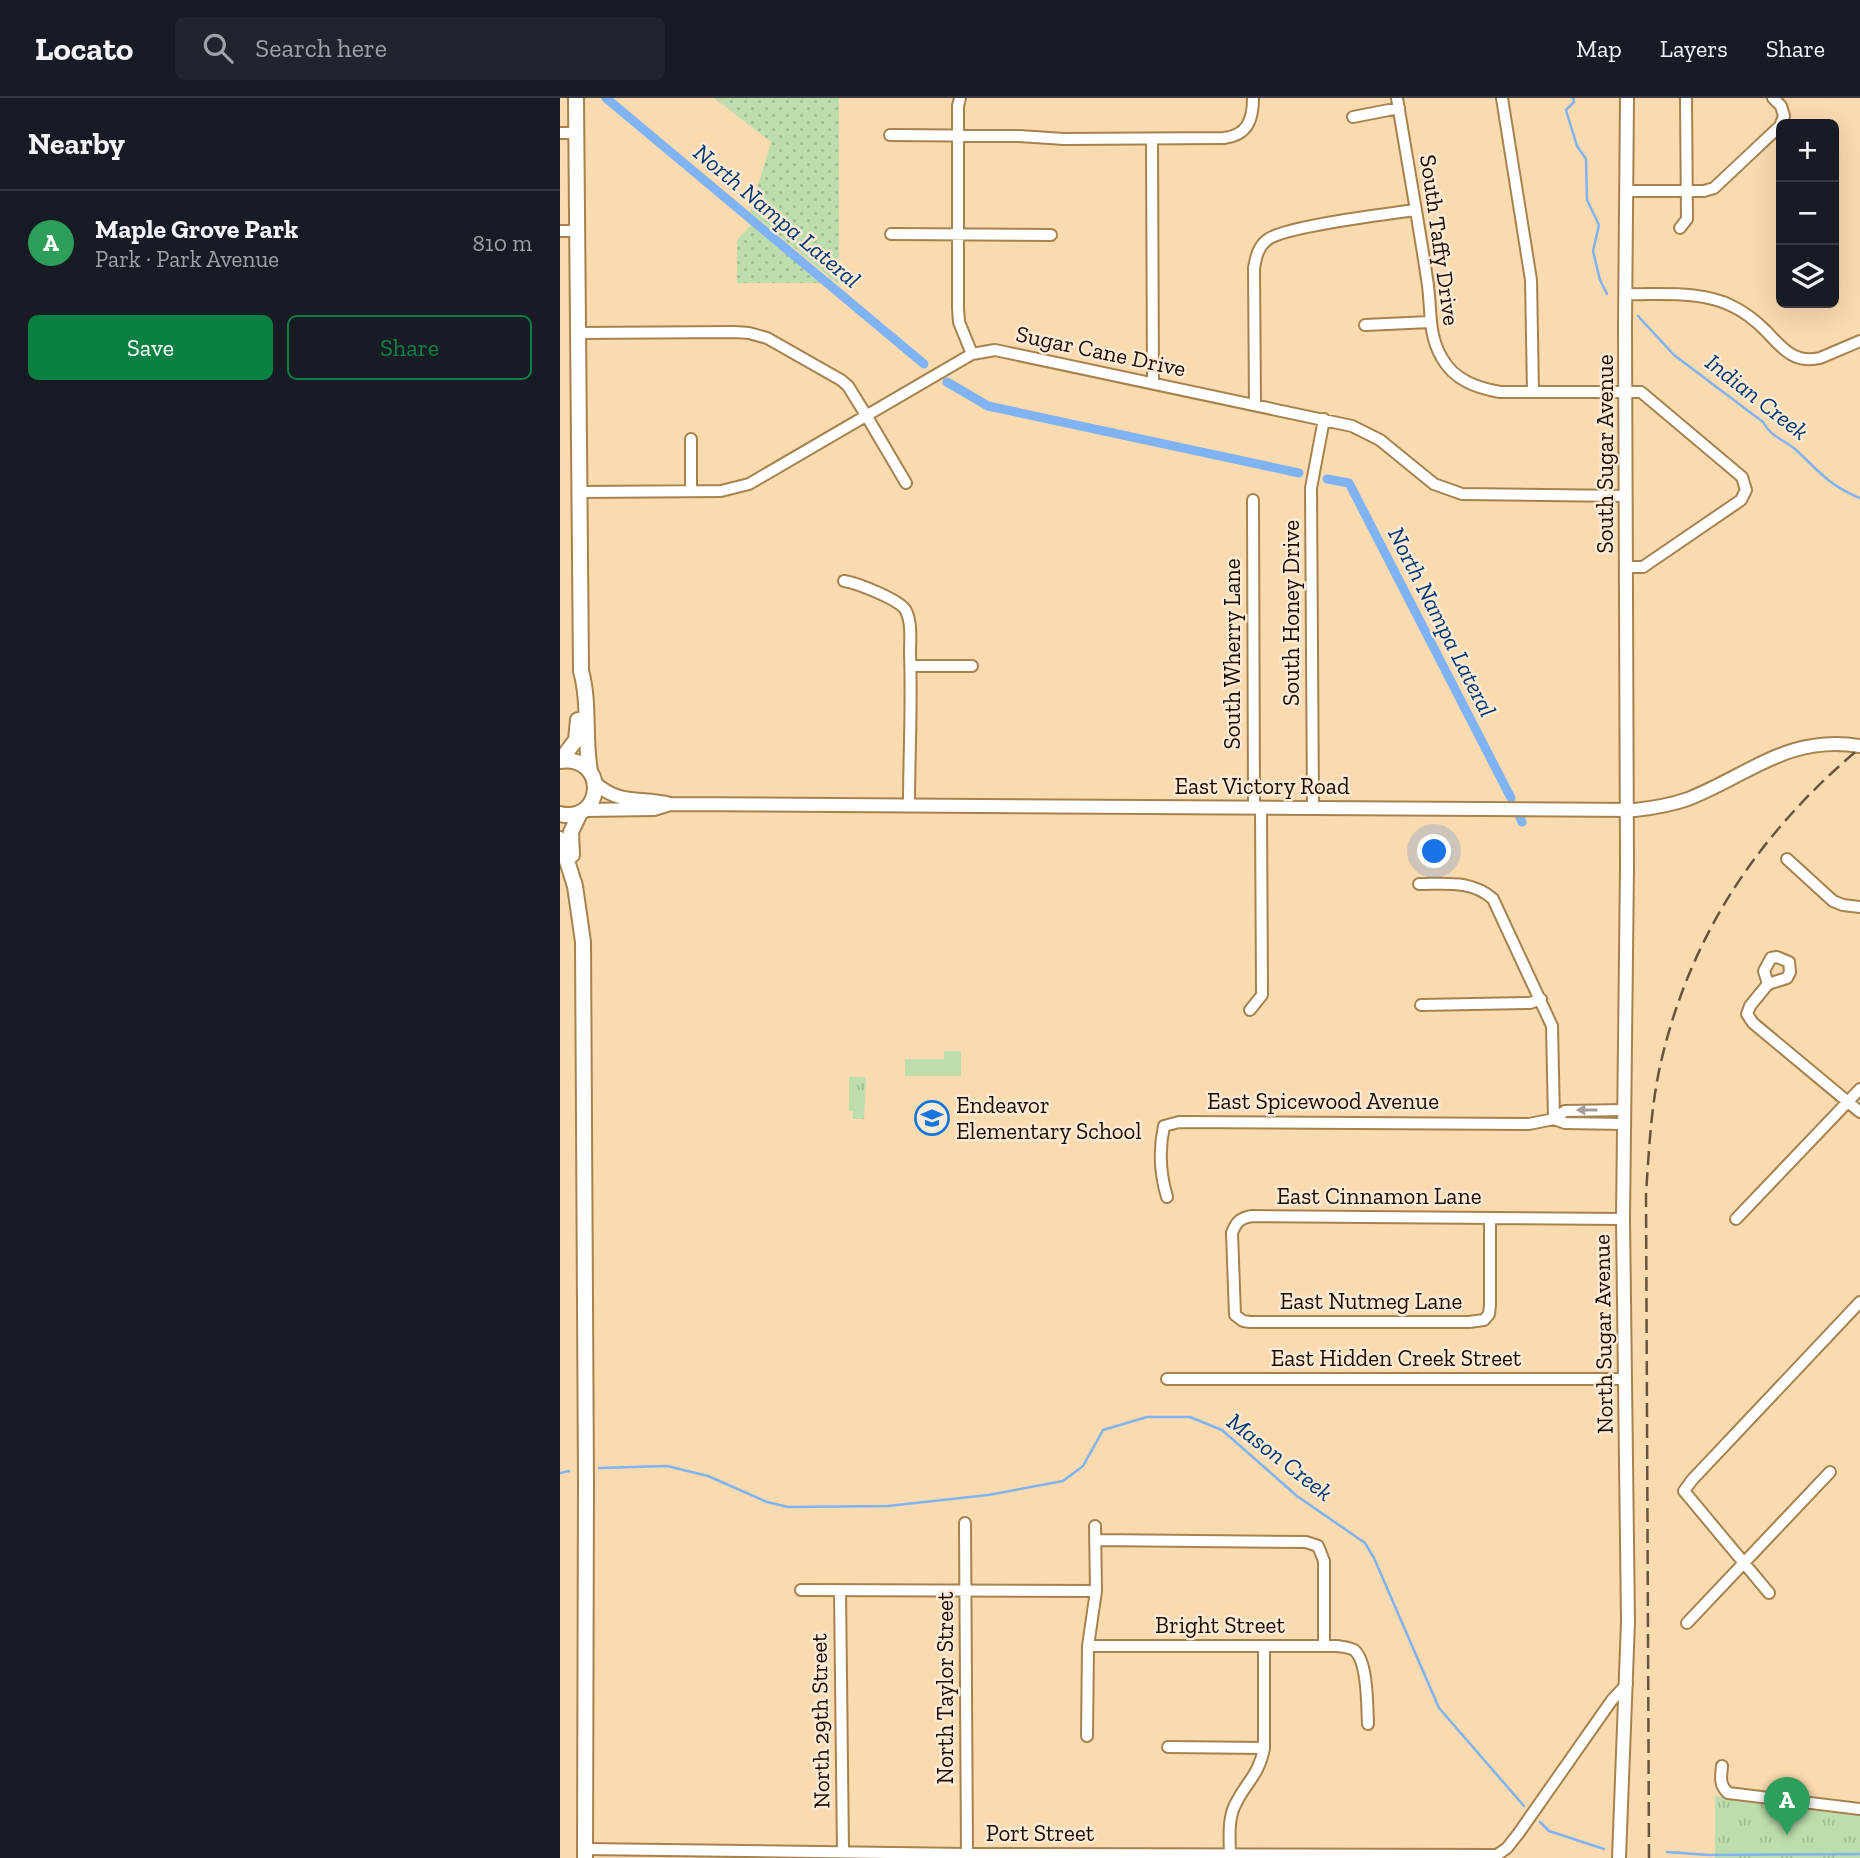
<!DOCTYPE html>
<html lang="en">
<head>
<meta charset="utf-8">
<style>
  :root { --surface:#171b24; --page:#20242c; --text:#f1f3f6; --muted:#9ea1a6; --line:#363941; --accent:#0b8043 }
  body { margin:0; font-family:"Zilla Slab",serif; background:var(--page); color:var(--text) }
  .controls { position:absolute; right:21px; top:21px; display:grid; overflow:hidden; border-radius:10px; box-shadow:0 7px 28px #0002 }
  .controls button { width:63px; height:63px; display:grid; place-items:center; padding:0; border:0; border-bottom:2px solid var(--line); background:var(--surface); color:var(--text); font:35px sans-serif }
  .you { position:absolute; left:875px; top:754px; width:24px; height:24px; margin:-18px; border:5px solid #fff; border-radius:50%; background:#1a73e8; box-shadow:0 0 0 10px #1a73e833 }
  .badge { display:grid; place-items:center; width:46px; height:46px; border-radius:50%; background:var(--accent); color:#fff; font-size:23px; font-weight:700 }
  .pin { position:absolute; translate:-50% -58px; filter:drop-shadow(0 2px 4px #0008) }
  .pin::after { content:''; position:absolute; top:37px; width:24px; height:21px; background:inherit; clip-path:polygon(0 0,100% 0,50% 100%) }
  .list { margin:0; padding:0; list-style:none }
  h2 { display:flex; justify-content:space-between; align-items:center; height:91px; margin:0; padding:0 28px; font-size:30px }
  h2 small { font-size:23px; font-weight:400; color:var(--muted) }
  .list li { display:grid; grid-template-columns:46px 1fr auto; gap:21px; align-items:center; box-sizing:border-box; height:105px; padding:0 28px; border-top:2px solid var(--line) }
  .list b { display:block; font-size:26px; white-space:nowrap }
  .list p { margin:0; font-size:23px; white-space:nowrap; color:var(--muted) }
  .list em { font-size:23px; font-style:normal; color:var(--muted) }
  .actions { display:flex; gap:14px; padding:21px 28px }
  .actions a { flex:1; padding:16px 0; border:2px solid var(--accent); border-radius:10px; text-align:center; font-size:24px; color:var(--accent) }
  .actions .main { background:var(--accent); color:#fff }
  .icon { flex:none; width:38px; height:38px; fill:none; stroke:currentColor; stroke-width:2; stroke-linecap:round; stroke-linejoin:round }
  .map { position:relative; flex:none; width:1300px; height:1760px; overflow:hidden }
  header { display:flex; align-items:center; gap:42px; box-sizing:border-box; height:98px; padding:0 35px; background:var(--surface); border-bottom:2px solid var(--line) }
  header strong { font-size:33px }
  nav { display:flex; gap:38px; margin-inline-start:auto; font-size:24px }
  .search { width:490px; height:63px; background:var(--page); display:flex; align-items:center; gap:18px; box-sizing:border-box; padding:0 24px; border-radius:10px; color:var(--muted); font-size:26px }
  main { display:flex }
  aside { flex:1; background:var(--surface) }
  .map>svg:first-child { display:block }
</style>
</head>
<body>
<header>
<strong>Locato</strong>
<div class="search"><svg class="icon" aria-label="search" viewBox="0 0 24 24"><circle cx="10" cy="10" r="6"/><path d="M15 15l6 6"/></svg>Search here</div>
<nav><a>Map</a><a>Layers</a><a>Share</a></nav>
</header>
<main>
<aside>
<h2>Nearby<small></small></h2>
<ul class="list">
<li><span class="badge" style="background:#2e9e5b">A</span><div><b>Maple Grove Park</b><p>Park · Park Avenue</p></div><em>810 m</em></li>
</ul>
<div class="actions"><a class="main">Save</a><a>Share</a></div>
</aside>
<div class="map">
<svg width="1300" height="1760" viewBox="0 0 1300 1760">
  <defs>
    <pattern id="grass-dots" width="8" height="8" patternUnits="userSpaceOnUse" patternTransform="scale(1.75)"><rect width="8" height="8" fill="#bdddad"/><path d="M2 2h.1M6 6h.1" fill="none" stroke="#a2bc93" stroke-width="1.8" stroke-linecap="round"/></pattern>
    <pattern id="park-tufts" width="24" height="20" patternUnits="userSpaceOnUse" patternTransform="scale(1.75)"><rect width="24" height="20" fill="#bdddad"/><path d="M3 7l-1-3M5 7V3M7 7l1-3M15 17l-1-3M17 17v-4M19 17l1-3" fill="none" stroke="#a2bc93"/></pattern>
  </defs>
  <rect width="100%" height="100%" fill="#fadaaf"/>
  <path fill="url(#grass-dots)" d="M154,0H279V185H277L190,114L211,44Z
    M191,127L261,185H177V142Z"/>
  <path fill="url(#park-tufts)" d="M289,979H306L304,1021H293V1013H289Z
    M1155,1698L1300,1715V1760H1155Z"/>
  <path fill="#bdddad" d="M384,953H401V978H345V961H384Z"/>
  <g fill="none" stroke-linecap="round" stroke-linejoin="round">
    <path stroke="#80b3f6" stroke-width="2.5" d="M1013,0L1014,4L1006,12L1017,48L1026,61L1027,102L1039,127L1033,153L1040,182L1047,196
      M1078,218L1114,257L1203,324C1211,339 1223,341 1235,351C1259,373 1268,387 1300,400
      M39,1370L107,1368L148,1378L207,1404L228,1409L328,1408L428,1397L503,1383L523,1368L543,1332L587,1319H630L662,1332L737,1398L805,1445L814,1460L879,1610L964,1708
      M0,1375L9,1373
      M980,1724L989,1733L1044,1751
      M1107,1754L1149,1757L1300,1756"/>
    <path stroke="#80b3f6" stroke-width="9" d="M46,0L364,266
      M387,284L428,308L739,375
      M767,381L789,385L951,700
      M959,717L962,724"/>
    <g stroke="#a6824e" stroke-width="14">
      <path id="minor" d="M400,0L398,8V210L399,224L412,256
        M837,0C847,61 858,121 867,181C872,209 867,235 882,260C894,282 917,290 940,294H1081L1182,379L1186,392L1181,402L1083,469H1067
        M942,0L971,182L973,294
        M793,19L839,10
        M0,35H16
        M330,37L459,38L504,41L664,40C687,37 693,23 693,0
        M592,41L593,285
        M1067,93H1144L1154,90L1220,28L1224,18L1221,8L1213,0
        M1120,130L1127,121L1126,0
        M0,133H17
        M331,136L491,137
        M1066,196C1100,197 1140,192 1172,208C1185,214 1196,223 1206,233C1222,250 1234,266 1260,260L1300,243
        M805,227L870,224
        M18,235L175,234L189,235L207,240L281,282L288,288L306,317L346,385
        M695,307L694,170C696,159 698,149 707,142C724,128 828,116 855,112
        M131,341V393
        M20,394L161,393L189,386L412,256L435,252L792,328L820,342L874,386L902,396L1066,398
        M693,402L694,709
        M284,483C297,485 341,502 346,513C352,525 350,542 350,556C352,606 349,657 349,708
        M351,568H412
        M753,710L751,390L764,321
        M1227,761L1273,803L1283,807L1300,809
        M859,786C886,786 912,782 933,801L992,928L994,1021
        M1217,859L1229,864L1230,874L1227,880L1208,886L1204,873L1211,860Z
        M1208,886L1190,908L1187,916L1193,925L1300,1014
        M861,907L970,905L981,901
        M690,912L702,897L701,709
        M994,1021L1005,1025L1063,1026
        M607,1099C600,1076 599,1051 604,1028L619,1024L969,1026L994,1021L1005,1013L1063,1012
        M930,1120V1207L929,1216L924,1222L909,1224H690L683,1223L675,1217L672,1135C676,1124 680,1120 692,1118L1063,1121
        M1176,1121L1300,991
        M607,1281H1065
        M405,1425L407,1756
        M535,1442L746,1444L758,1448L764,1463V1548
        M241,1492L536,1493
        M280,1492L283,1754
        M1209,1495L1124,1393L1132,1382L1300,1204
        M1127,1525L1270,1374
        M528,1548H777C783,1549 789,1549 794,1552C808,1563 807,1608 808,1626
        M527,1638L528,1548L536,1493L535,1428
        M608,1649L704,1650
        M1162,1668C1161,1679 1159,1687 1168,1695L1300,1711
        M25,1751L407,1756L937,1757
        M670,1760C670,1742 667,1721 676,1705C687,1683 699,1677 704,1650V1548
        M937,1760V1757L947,1750L958,1736L1052,1602L1067,1586"/>
    </g>
    <g stroke="#a6824e" stroke-width="16">
      <path id="tertiary" d="M35,685C61,708 80,698 110,706
        M25,712L94,711L110,706L1075,712C1093,710 1111,707 1128,701C1189,677 1229,636 1300,648
        M1059,1760L1068,1524L1063,1121L1067,769L1065,227L1067,0"/>
    </g>
    <g stroke="#a6824e" stroke-width="18">
      <path id="secondary" d="M16,0L21,573C30,605 24,640 30,673
        M0,663C49,657 44,726 0,716
        M0,663L16,642L18,622
        M0,741L15,788L23,844L26,1384L25,1760
        M12,757L11,734L20,715"/>
    </g>
    <use href="#minor" stroke="#fff" stroke-width="10"/>
    <use href="#tertiary" stroke="#fff" stroke-width="12"/>
    <use href="#secondary" stroke="#fff" stroke-width="14"/>
    <path stroke="#67543d" stroke-width="2.5" stroke-dasharray="14 7" stroke-linecap="butt" d="M1089,1760L1086,1096C1089,1052 1091,1007 1101,964C1131,835 1200,734 1300,650"/>
  </g>
  <defs><path id="oneway-solid" d="M-6-.8H1V-3.2L6.5 0L1 3.2V.8H-6Z" transform="scale(1.75)"/></defs>
  <use fill="#a39e99" href="#oneway-solid" transform="translate(1027 1012) rotate(180)"/>
  <defs>
    <g id="school-ring" transform="scale(1.75)"><circle r="9.5" fill="#faead5" stroke="#1575de" stroke-width="1.5"/><path d="M0-5L7-2L0 1L-7-2ZM-4 1L0 2.5L4 1V4Q0 6-4 4Z" fill="#1575de"/></g>
  </defs>
  <g fill-rule="evenodd">
    <use href="#school-ring" x="372" y="1020"/>
  </g>
  <g text-anchor="middle" stroke-width="5" stroke-linejoin="round" paint-order="stroke">
    <g font-size="23" fill="#1a0d00" stroke="#faead5">
      <text transform="translate(880 142) rotate(82)" y="8">South Taffy Drive</text>
      <text transform="translate(541 253) rotate(12)" y="8">Sugar Cane Drive</text>
      <text transform="translate(1045 356) rotate(-90)" y="8">South Sugar Avenue</text>
      <text transform="translate(731 515) rotate(-90)" y="8">South Honey Drive</text>
      <text transform="translate(672 556) rotate(-90)" y="8">South Wherry Lane</text>
      <text x="702" y="696">East Victory Road</text>
      <text x="763" y="1011">East Spicewood Avenue</text>
      <text x="819" y="1106">East Cinnamon Lane</text>
      <text x="811" y="1211">East Nutmeg Lane</text>
      <text transform="translate(1043 1236) rotate(-91)" y="8">North Sugar Avenue</text>
      <text x="836" y="1268">East Hidden Creek Street</text>
      <text x="660" y="1535">Bright Street</text>
      <text transform="translate(385 1590) rotate(-90)" y="8">North Taylor Street</text>
      <text transform="translate(260 1623) rotate(-91)" y="8">North 29th Street</text>
      <text x="480" y="1743">Port Street</text>
    </g>
    <g font-size="23" fill="#1a0d00" stroke="#faead5" text-anchor="start">
      <text x="396" y="1015">Endeavor<tspan x="396" dy="26">Elementary School</tspan></text>
    </g>
    <g font-size="24" font-style="italic" fill="#033872" stroke="#faead5">
      <text transform="translate(217 118) rotate(40)" y="8">North Nampa Lateral</text>
      <text transform="translate(1197 299) rotate(38)" y="8">Indian Creek</text>
      <text transform="translate(882 524) rotate(63)" y="8">North Nampa Lateral</text>
      <text transform="translate(720 1359) rotate(38)" y="8">Mason Creek</text>
    </g>
  </g>
</svg>
<div class="controls">
<button>+</button>
<button>−</button>
<button><svg class="icon" aria-label="layers" viewBox="0 0 24 24"><path d="M12 4l9 5-9 5-9-5zM3 14l9 5 9-5"/></svg></button>
</div>
<div class="you"></div>
<div class="pin badge" style="left:1227px;top:1737px;background:#2e9e5b">A</div>
</div>
</main>
</body>
</html>
